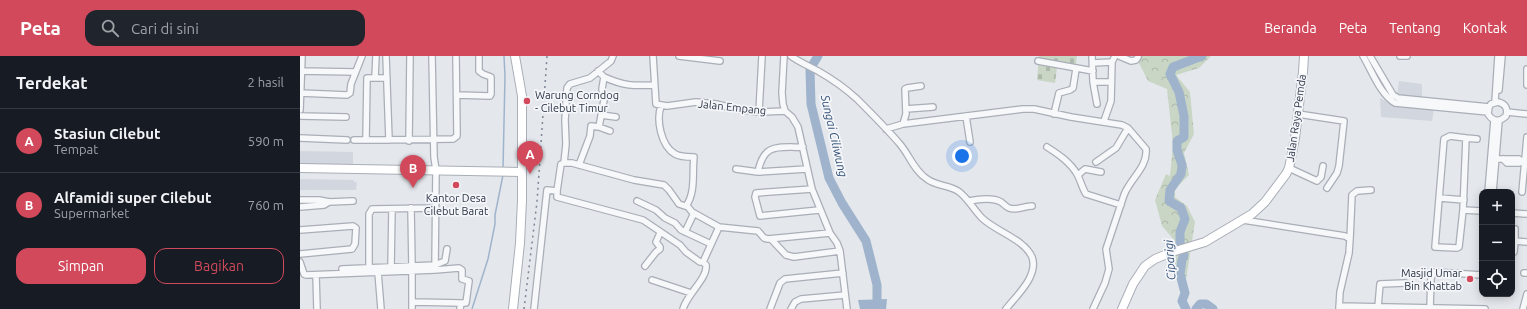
<!DOCTYPE html>
<html lang="id">
<head>
<meta charset="utf-8">
<style>
  :root { --surface:#171b24; --page:#20242c; --text:#f1f3f6; --muted:#9ea1a6; --line:#363941; --accent:#d1495b }
  body { margin:0; font-family:Ubuntu,sans-serif; background:var(--page); color:var(--text) }
  .controls { position:absolute; right:12px; bottom:12px; display:grid; overflow:hidden; border-radius:8px; box-shadow:0 2px 10px #0003 }
  .controls button { width:36px; height:36px; display:grid; place-items:center; padding:0; border:0; border-bottom:1px solid var(--line); background:var(--surface); color:var(--text); font:20px sans-serif }
  .you { position:absolute; left:662px; top:100px; width:14px; height:14px; margin:-10px; border:3px solid #fff; border-radius:50%; background:#1a73e8; box-shadow:0 0 0 6px #1a73e833 }
  .badge { display:grid; place-items:center; width:26px; height:26px; border-radius:50%; background:var(--accent); color:#fff; font-size:13px; font-weight:700 }
  .pin { position:absolute; translate:-50% -33px; filter:drop-shadow(0 1px 2px #0008) }
  .pin::after { content:''; position:absolute; top:21px; width:14px; height:12px; background:inherit; clip-path:polygon(0 0,100% 0,50% 100%) }
  .list { margin:0; padding:0; list-style:none }
  h2 { display:flex; justify-content:space-between; align-items:center; height:52px; margin:0; padding:0 16px; font-size:17px }
  h2 small { font-size:13px; font-weight:400; color:var(--muted) }
  .list li { display:grid; grid-template-columns:26px 1fr auto; gap:12px; align-items:center; box-sizing:border-box; height:64px; padding:0 16px; border-top:1px solid var(--line) }
  .list b { display:block; font-size:15px; white-space:nowrap }
  .list p { margin:0; font-size:13px; white-space:nowrap; color:var(--muted) }
  .list em { font-size:13px; font-style:normal; color:var(--muted) }
  .actions { display:flex; gap:8px; padding:12px 16px }
  .actions a { flex:1; padding:9px 0; border:1px solid var(--accent); border-radius:12px; text-align:center; font-size:14px; color:var(--accent) }
  .actions .main { background:var(--accent); color:#fff }
  .icon { flex:none; width:22px; height:22px; fill:none; stroke:currentColor; stroke-width:2; stroke-linecap:round; stroke-linejoin:round }
  .map { position:relative; flex:none; width:1227px; height:253px; overflow:hidden }
  header { display:flex; align-items:center; gap:24px; box-sizing:border-box; height:56px; padding:0 20px; background:var(--accent); color:#fff }
  header strong { font-size:19px }
  nav { display:flex; gap:22px; margin-inline-start:auto; font-size:14px }
  .search { width:280px; height:36px; background:var(--page); display:flex; align-items:center; gap:10px; box-sizing:border-box; padding:0 14px; border-radius:12px; color:var(--muted); font-size:15px }
  main { display:flex }
  aside { flex:1; background:var(--surface) }
  .map>svg:first-child { display:block }
</style>
</head>
<body>
<header>
<strong>Peta</strong>
<div class="search"><svg class="icon" aria-label="search" viewBox="0 0 24 24"><circle cx="10" cy="10" r="6"/><path d="M15 15l6 6"/></svg>Cari di sini</div>
<nav><a>Beranda</a><a>Peta</a><a>Tentang</a><a>Kontak</a></nav>
</header>
<main>
<aside>
<h2>Terdekat<small>2 hasil</small></h2>
<ul class="list">
<li><span class="badge">A</span><div><b>Stasiun Cilebut</b><p>Tempat</p></div><em>590 m</em></li>
<li><span class="badge">B</span><div><b>Alfamidi super Cilebut</b><p>Supermarket</p></div><em>760 m</em></li>
</ul>
<div class="actions"><a class="main">Simpan</a><a>Bagikan</a></div>
</aside>
<div class="map">
<svg width="1227" height="253" viewBox="0 0 1227 253">
  <defs>
    <pattern id="forest-crowns" width="20" height="18" patternUnits="userSpaceOnUse"><rect width="20" height="18" fill="#c9d6c5"/><path d="M2 6a3 3 0 1 1 6 0M12 15a3 3 0 1 1 6 0" fill="none" stroke="#adb8ab"/></pattern>
    <pattern id="cemetery-stones" width="16" height="16" patternUnits="userSpaceOnUse"><rect width="16" height="16" fill="#c9d6c5"/><path d="M2 7V4a2 2 0 0 1 4 0v3zM10 15v-3a2 2 0 0 1 4 0v3z" fill="#adb8ab"/></pattern>
  </defs>
  <rect width="100%" height="100%" fill="#e4e7ec"/>
  <path fill="#d2d6de" d="M1099,25L1122,28V44L1097,40Z
    M1080,42L1093,49L1134,53L1132,65L1081,61Z
    M0,95L53,96V109L0,108Z
    M0,123L54,124V126H57L56,134H0V139Z"/>
  <path fill="url(#forest-crowns)" d="M839,0H911L899,12L876,19L890,36L894,78L884,97L889,119L875,133V141L887,150L895,166L883,243L873,211L875,185L862,170L855,144L866,118L870,120L873,88L867,33L848,25L838,5Z"/>
  <path fill="url(#cemetery-stones)" d="M739,0H777L775,14L757,11L755,27L737,24Z"/>
  <path fill="#9fb4cc" d="M587,243L586,253H560L558,244Z"/>
  <g fill="none" stroke-linecap="round" stroke-linejoin="round">
    <path stroke="#9fb4cc" stroke-width="1.5" d="M203,113L205,20L204,0
      M172,253L188,203L195,168V159L203,119"/>
    <path stroke="#9fb4cc" stroke-width="9" d="M518,0L510,13L511,48L529,122L542,147L566,185L577,229V253
      M886,253L882,245L885,237L880,218L882,204L884,199L880,188V176L885,163L881,152L869,145L870,134L881,118L882,109L877,94V85L884,81V60L879,36L870,18L873,11L902,0
      M896,253L900,248H906L913,253"/>
    <g stroke="#a9aeb7" stroke-width="8">
      <path id="street" d="M86,0L89,84
        M353,0L356,48L367,50L396,46L416,48L437,53L459,56L485,55
        M379,0L420,5
        M484,0L482,37L483,48L485,55L492,61L498,71L512,133L530,177L537,187L540,195L547,253
        M491,0C499,6 509,10 518,15C532,23 545,32 557,43C571,57 586,72 599,87C609,98 614,115 627,123C636,130 648,129 658,135C668,142 673,153 682,162C695,175 724,183 732,201C739,220 716,240 706,253
        M792,0L793,26L797,48
        M819,0L831,5L836,4L838,1
        M1063,0C1072,15 1080,38 1095,47L1188,56
        M1070,0L1093,39L1098,42L1189,51L1191,48L1198,46C1206,48 1208,53 1206,60C1200,66 1193,66 1188,58L1189,51
        M1100,0H1107
        M738,5L793,15
        M793,7L812,6
        M1227,13V29
        M0,15L55,16
        M298,15L304,21L302,33L304,44L299,71
        M304,21C324,30 333,30 354,29
        M75,22L76,0
        M87,22H67L66,84L153,83L157,80V77L156,0
        M793,26H811
        M1199,34L1202,0
        M0,37L47,39L50,37L51,28L62,0
        M157,39L190,40L191,38V21L183,18L179,15V0
        M1195,46L1198,0
        M361,50C356,64 361,90 375,98C380,101 388,101 394,101C392,117 396,136 386,150
        M606,53L633,51
        M0,54L2,0
        M459,56L462,0
        M1207,56L1227,58
        M754,58L759,37L770,34L773,32L776,13
        M998,58L1044,65L1039,110L1037,117L1027,132
        M301,59L316,61
        M0,60L46,61
        M666,60L670,86
        M804,65L811,45L812,6L815,0
        M603,68L606,58L605,33L607,32L621,30
        M586,73L603,68L723,53H734L771,61L822,69L828,72L846,93C848,111 830,123 824,139L806,193L809,213L805,227L793,253
        M0,82L47,84
        M1166,82L1177,83
        M54,84H66
        M109,85L110,0
        M747,91C758,98 770,106 777,118C781,125 782,132 786,138L821,149
        M1193,103H1219L1222,105
        M1203,103L1207,107H1219L1224,105
        M796,106L816,92L828,72
        M264,107L266,88L265,64L267,32L270,28L290,22L311,5L313,0
        M279,109L290,80L291,70L299,71L310,75
        M989,112L1017,125L1021,121L1023,110
        M436,113L458,116L507,113
        M458,116C464,86 478,92 503,91
        M778,119L785,113L801,116
        M512,133L456,137L455,141L460,160L519,154
        M257,135L261,108L264,107H272L334,124L364,129L369,134L379,148L388,151L392,156L419,171
        M1188,136L1194,64
        M1193,136L1199,65
        M1222,136L1227,81
        M1140,142L1164,144
        M0,144H19L29,146L53,145
        M337,145L356,154L365,162L375,167L381,174L411,188
        M669,145C679,143 692,141 701,146C704,148 706,151 709,152C716,155 725,150 732,150
        M0,151L24,149L29,146
        M111,152L112,210
        M1163,154L1159,191L1157,192L1135,191L1144,83L1150,80L1166,82L1163,154L1182,155
        M1212,157L1227,158
        M943,164L1045,180L1050,183L1049,197L1040,236L1039,253
        M0,174L53,170L56,172L55,188L52,193L0,198
        M385,176L394,157
        M471,183L486,199L494,201L540,195
        M1050,183L1052,139L1057,135L1071,134
        M1215,185V173
        M1212,196H1214L1215,185L1227,186
        M0,206L4,218L6,219L135,214L136,114L134,101L132,0
        M345,210L356,196L360,193V191L356,186L360,177
        M91,211L92,153
        M69,212V158L72,153L136,152
        M42,213L135,209L145,205L147,193
        M135,214L159,212L162,214V223L169,225L166,247H161L160,253
        M78,216L81,253
        M1224,217H1227
        M16,219L17,253
        M352,224L391,237
        M113,246L161,247
        M1039,250L1185,253
        M1078,251L1080,228L1105,227
        M1130,252L1131,222L1134,216L1182,219
        M112,253V215
        M234,253L247,134L257,135V141L343,164L380,189L386,196L400,206H403L419,171L458,175L464,182L468,183L530,177
        M383,253C387,238 408,222 406,209L403,206
        M470,253L480,227L485,223L543,217
        M491,253L495,246L501,243L545,239
        M1223,253L1227,238"/>
    </g>
    <g stroke="#a9aeb7" stroke-width="10">
      <path id="secondary" d="M0,112L221,116
        M213,253L220,187L222,144V40L215,0
        M822,253L833,228L845,210L855,203L872,196L905,186L952,158L965,146L986,118L989,112L995,82L1003,16L1004,0"/>
    </g>
    <use href="#street" stroke="#f7f8fa" stroke-width="5.5"/>
    <use href="#secondary" stroke="#fff" stroke-width="8"/>
    <path stroke="#7d8696" stroke-width="1.5" stroke-dasharray="2 4" stroke-linecap="butt" d="M224,253L237,146L247,0"/>
  </g>
  <g fill="#d1495b" stroke="#f4f6f9" stroke-width="1.5">
    <circle cx="227" cy="45" r="4"/>
    <circle cx="156" cy="129" r="4"/>
    <circle cx="1170" cy="223" r="4"/>
  </g>
  <g text-anchor="middle" stroke-width="3.5" stroke-linejoin="round" paint-order="stroke">
    <g font-size="11" fill="#2b3445" stroke="#f4f6f9" text-anchor="start">
      <text x="235" y="43">Warung Corndog<tspan x="235" dy="13">- Cilebut Timur</tspan></text>
      <text x="156" y="146" text-anchor="middle">Kantor Desa<tspan x="156" dy="13">Cilebut Barat</tspan></text>
      <text x="1162" y="221" text-anchor="end">Masjid Umar<tspan x="1162" dy="13">Bin Khattab</tspan></text>
    </g>
    <g font-size="11" fill="#2b3445" stroke="#f4f6f9">
      <text transform="translate(432 51) rotate(6)" y="4">Jalan Empang</text>
      <text transform="translate(996 62) rotate(-82)" y="4">Jalan Raya Pemda</text>
    </g>
    <g font-size="12" font-style="italic" fill="#34527a" stroke="#f4f6f9">
      <text transform="translate(534 80) rotate(77)" y="4">Sungai Ciliwung</text>
      <text transform="translate(870 204) rotate(-94)" y="4">Ciparigi</text>
    </g>
  </g>
</svg>
<div class="controls">
<button>+</button>
<button>−</button>
<button><svg class="icon" aria-label="locate" viewBox="0 0 24 24"><circle cx="12" cy="12" r="6"/><path d="M12 2v4M12 18v4M2 12h4M18 12h4"/></svg></button>
</div>
<div class="you"></div>
<div class="pin badge" style="left:230px;top:118px">A</div>
<div class="pin badge" style="left:113px;top:132px">B</div>
</div>
</main>
</body>
</html>
